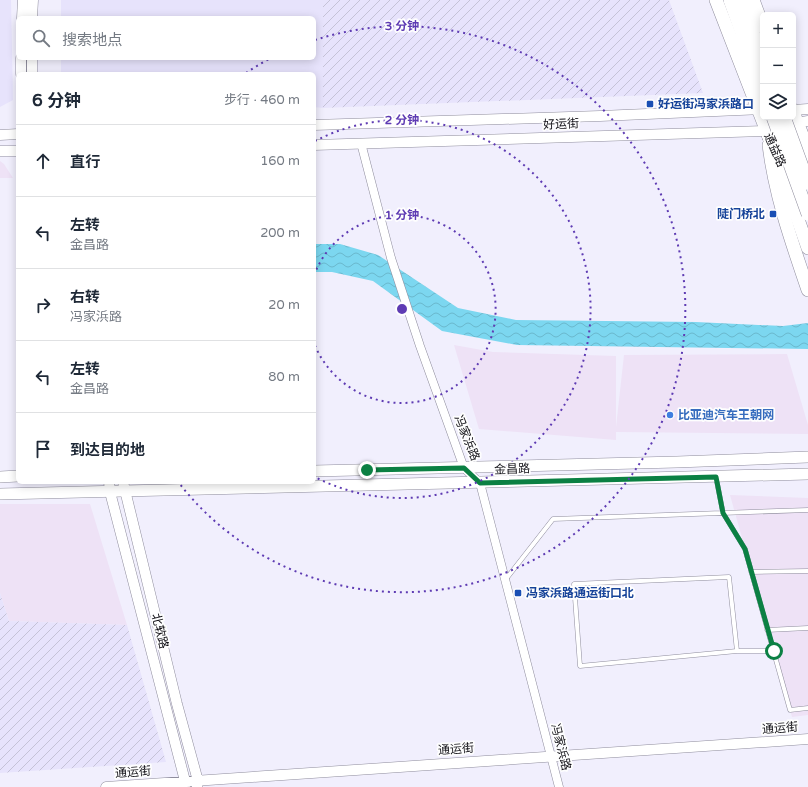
<!DOCTYPE html>
<html lang="zh">
<head>
<meta charset="utf-8">
<style>
  :root { --surface:#fff; --page:#f6f6f7; --text:#1f2937; --muted:#747a83; --line:#e0e1e3 }
  body { margin:0; font-family:"Varela Round","Noto Sans SC",sans-serif; background:var(--page); color:var(--text) }
  .controls { position:absolute; right:12px; top:12px; display:grid; overflow:hidden; border-radius:6px; box-shadow:0 2px 10px #0003 }
  .controls button { width:36px; height:36px; display:grid; place-items:center; padding:0; border:0; border-bottom:1px solid var(--line); background:var(--surface); color:var(--text); font:20px sans-serif }
  .stop { position:absolute; width:12px; height:12px; margin:-9px; border:3px solid #0b8043; border-radius:50%; background:#fff }
  .stop.end { background:#0b8043; border-color:#fff; box-shadow:0 1px 4px #0008 }
  .list { margin:0; padding:0; list-style:none }
  h2 { display:flex; justify-content:space-between; align-items:center; height:52px; margin:0; padding:0 16px; font-size:17px }
  h2 small { font-size:13px; font-weight:400; color:var(--muted) }
  .list li { display:grid; grid-template-columns:26px 1fr auto; gap:12px; align-items:center; box-sizing:border-box; height:72px; padding:0 16px; border-top:1px solid var(--line) }
  .list b { display:block; font-size:15px; white-space:nowrap }
  .list p { margin:0; font-size:13px; white-space:nowrap; color:var(--muted) }
  .list em { font-size:13px; font-style:normal; color:var(--muted) }
  .icon { flex:none; width:22px; height:22px; fill:none; stroke:currentColor; stroke-width:2; stroke-linecap:round; stroke-linejoin:round }
  .map { position:relative; flex:none; width:808px; height:787px; overflow:hidden }
  .search { position:absolute; background:var(--surface); box-shadow:0 2px 10px #0003; left:16px; top:16px; width:300px; height:44px; display:flex; align-items:center; gap:10px; box-sizing:border-box; padding:0 14px; border-radius:6px; color:var(--muted); font-size:15px }
  .panel { position:absolute; background:var(--surface); box-shadow:0 2px 10px #0003; left:16px; top:72px; width:300px; height:412px; border-radius:6px }
  .map>svg:first-child { display:block }
</style>
</head>
<body>
<div class="map">
<svg width="808" height="787" viewBox="0 0 808 787">
  <defs>
    <pattern id="industrial-furrows" width="10" height="10" patternUnits="userSpaceOnUse"><rect width="10" height="10" fill="#e7e3fc"/><path d="M-1 1l2-2M0 10L10 0M9 11l2-2" fill="none" stroke="#c5c2d7"/></pattern>
    <pattern id="water-waves" width="16" height="10" patternUnits="userSpaceOnUse"><rect width="16" height="10" fill="#7cd7f0"/><path d="M0 5q4-4 8 0t8 0" fill="none" stroke="#6ab8cd"/></pattern>
  </defs>
  <rect width="100%" height="100%" fill="#f1effd"/>
  <path fill="#eee2f6" d="M0,161L4,164L13,178H0Z
    M454,345L493,352L616,356V427L624,355L787,354L808,425V434L616,432V440L479,429Z
    M730,495L808,498V715L792,717Z
    M0,504H90L127,625L9,621L0,593Z"/>
  <path fill="url(#industrial-furrows)" d="M323,0H669L703,93L323,108Z
    M0,593L9,621L127,625L166,762L0,773Z"/>
  <path fill="#e7e3fc" d="M0,0H11L13,100L0,107Z
    M61,0H323V108L314,107V74H61V58H314V18H61Z"/>
  <path fill="url(#water-waves)" d="M314,244H340L378,255L458,308L516,320L696,322L783,326L808,323V349L517,345L442,331L373,281L332,272H314Z"/>
  <g fill="none" stroke-linecap="round" stroke-linejoin="round">
    <g stroke="#8f8d9d" stroke-width="5">
      <path id="service" d="M716,477L723,513L745,549L790,710L808,708
        M751,572L808,571
        M506,579L553,519L808,510
        M767,630L808,628
        M737,651L580,666L574,584L729,577L737,651H774"/>
    </g>
    <g stroke="#8f8d9d" stroke-width="9">
      <path id="minor" d="M361,143L391,258L420,346L464,468L480,483L559,787"/>
    </g>
    <g stroke="#8f8d9d" stroke-width="11">
      <path id="tertiary" d="M22,18L23,0
        M32,18L33,0
        M32,58V74
        M21,74V58
        M793,110L808,109
        M790,124L808,121
        M314,125L600,116L763,109
        M0,135L18,134
        M314,145L767,131L773,129
        M0,151H18
        M109,482L110,492L185,781V786
        M123,482L177,704L198,781L197,787
        M106,787L808,739"/>
    </g>
    <g stroke="#8f8d9d" stroke-width="12">
      <path id="secondary" d="M314,471L677,462L808,457
        M0,477L18,476
        M0,494L808,474"/>
    </g>
    <g stroke="#8f8d9d" stroke-width="14">
      <path id="primary" d="M716,0L771,142
        M753,0L763,27
        M793,110L808,159
        M769,145C775,195 792,243 808,290"/>
    </g>
    <g stroke="#8f8d9d" stroke-width="14">
      <path id="trunk" d="M730,0L763,91
        M741,0L763,60
        M797,122L808,150
        M767,131L808,248"/>
    </g>
    <use href="#service" stroke="#fff" stroke-width="4"/>
    <use href="#minor" stroke="#fff" stroke-width="8"/>
    <use href="#tertiary" stroke="#fff" stroke-width="10"/>
    <use href="#secondary" stroke="#fff" stroke-width="11"/>
    <use href="#primary" stroke="#fff" stroke-width="13"/>
    <use href="#trunk" stroke="#fff" stroke-width="13"/>
    <g stroke="#8f8d9d" stroke-width="14" stroke-linecap="butt">
      <path id="trunk-bridge" d="M773,117L808,214
        M784,117L808,183"/>
    </g>
    <use href="#trunk-bridge" stroke="#fff" stroke-width="13"/>
  </g>
  <g fill="none" stroke-linecap="round" stroke-linejoin="round">
    <path stroke="#0b8043" stroke-width="5" d="M367,470L464,468L480,483L716,477L723,513L745,549L774,651"/>
  </g>
  <g fill="none" stroke="#5e3bb3" stroke-width="2" stroke-dasharray="2 4">
    <path d="M314 275A94 94 0 1 1 314 343"/>
    <path d="M315 141A189 189 0 1 1 315 477"/>
    <path d="M246 73A283 283 0 0 1 269 59M315 40A283 283 0 1 1 179 483"/>
  </g>
  <g fill="#1a4fb4" stroke="#fefefe" stroke-width="1.5">
    <rect x="646" y="100" width="8" height="8" rx="2"/>
    <rect x="769" y="210" width="8" height="8" rx="2"/>
    <rect x="514" y="589" width="8" height="8" rx="2"/>
  </g>
  <circle fill="#3f7fe0" stroke="#fefefe" stroke-width="1.5" cx="670" cy="415" r="4"/>
  <g text-anchor="middle" stroke-width="3.5" stroke-linejoin="round" paint-order="stroke">
    <g font-size="12" font-weight="bold" fill="#164399" stroke="#fefefe" text-anchor="start">
      <text x="658" y="108">好运街冯家浜路口</text>
      <text x="765" y="218" text-anchor="end">陡门桥北</text>
      <text x="526" y="597">冯家浜路通运街口北</text>
    </g>
    <g font-size="12" fill="#111016" stroke="#fefefe">
      <text transform="translate(561 124) rotate(-2)" y="4">好运街</text>
      <text transform="translate(775 150) rotate(66)" y="4">通益路</text>
      <text transform="translate(467 438) rotate(68)" y="4">冯家浜路</text>
      <text transform="translate(512 469) rotate(-2)" y="4">金昌路</text>
      <text transform="translate(160 631) rotate(76)" y="4">北软路</text>
      <text transform="translate(780 728) rotate(-4)" y="4">通运街</text>
      <text transform="translate(561 747) rotate(76)" y="4">冯家浜路</text>
      <text transform="translate(456 749) rotate(-4)" y="4">通运街</text>
      <text transform="translate(133 772) rotate(-4)" y="4">通运街</text>
    </g>
    <g font-size="12" font-weight="bold" fill="#366cbe" stroke="#fefefe" text-anchor="start">
      <text x="678" y="419">比亚迪汽车王朝网</text>
    </g>
  </g>
  <circle cx="402" cy="309" r="6" fill="#5e3bb3" stroke="#fefefe" stroke-width="2"/>
  <g font-size="12" text-anchor="middle" font-weight="bold" fill="#5e3bb3" stroke="#fefefe" stroke-width="3.5" stroke-linejoin="round" paint-order="stroke">
    <text x="402" y="30">3 分钟</text>
    <text x="402" y="124">2 分钟</text>
    <text x="402" y="219">1 分钟</text>
  </g>
</svg>
<div class="controls">
<button>+</button>
<button>−</button>
<button><svg class="icon" aria-label="layers" viewBox="0 0 24 24"><path d="M12 4l9 5-9 5-9-5zM3 14l9 5 9-5"/></svg></button>
</div>
<div class="stop" style="left:774px;top:651px"></div>
<div class="stop end" style="left:367px;top:470px"></div>
<div class="search"><svg class="icon" aria-label="search" viewBox="0 0 24 24"><circle cx="10" cy="10" r="6"/><path d="M15 15l6 6"/></svg>搜索地点</div>
<section class="panel">
<h2>6 分钟<small>步行 · 460 m</small></h2>
<ul class="list">
<li><svg class="icon" aria-label="ahead" viewBox="0 0 24 24"><path d="M12 20V5M6 11l6-6 6 6"/></svg><div><b>直行</b></div><em>160 m</em></li>
<li><svg class="icon" aria-label="left" viewBox="0 0 24 24"><path d="M17 20v-9H6M10 6l-5 5 5 5"/></svg><div><b>左转</b><p>金昌路</p></div><em>200 m</em></li>
<li><svg class="icon" aria-label="right" viewBox="0 0 24 24"><path d="M7 20v-9h11M14 6l5 5-5 5"/></svg><div><b>右转</b><p>冯家浜路</p></div><em>20 m</em></li>
<li><svg class="icon" aria-label="left" viewBox="0 0 24 24"><path d="M17 20v-9H6M10 6l-5 5 5 5"/></svg><div><b>左转</b><p>金昌路</p></div><em>80 m</em></li>
<li><svg class="icon" aria-label="arrive" viewBox="0 0 24 24"><path d="M6 21V4h12l-3 4 3 4H6"/></svg><div><b>到达目的地</b></div></li>
</ul>
</section>
</div>
</body>
</html>
